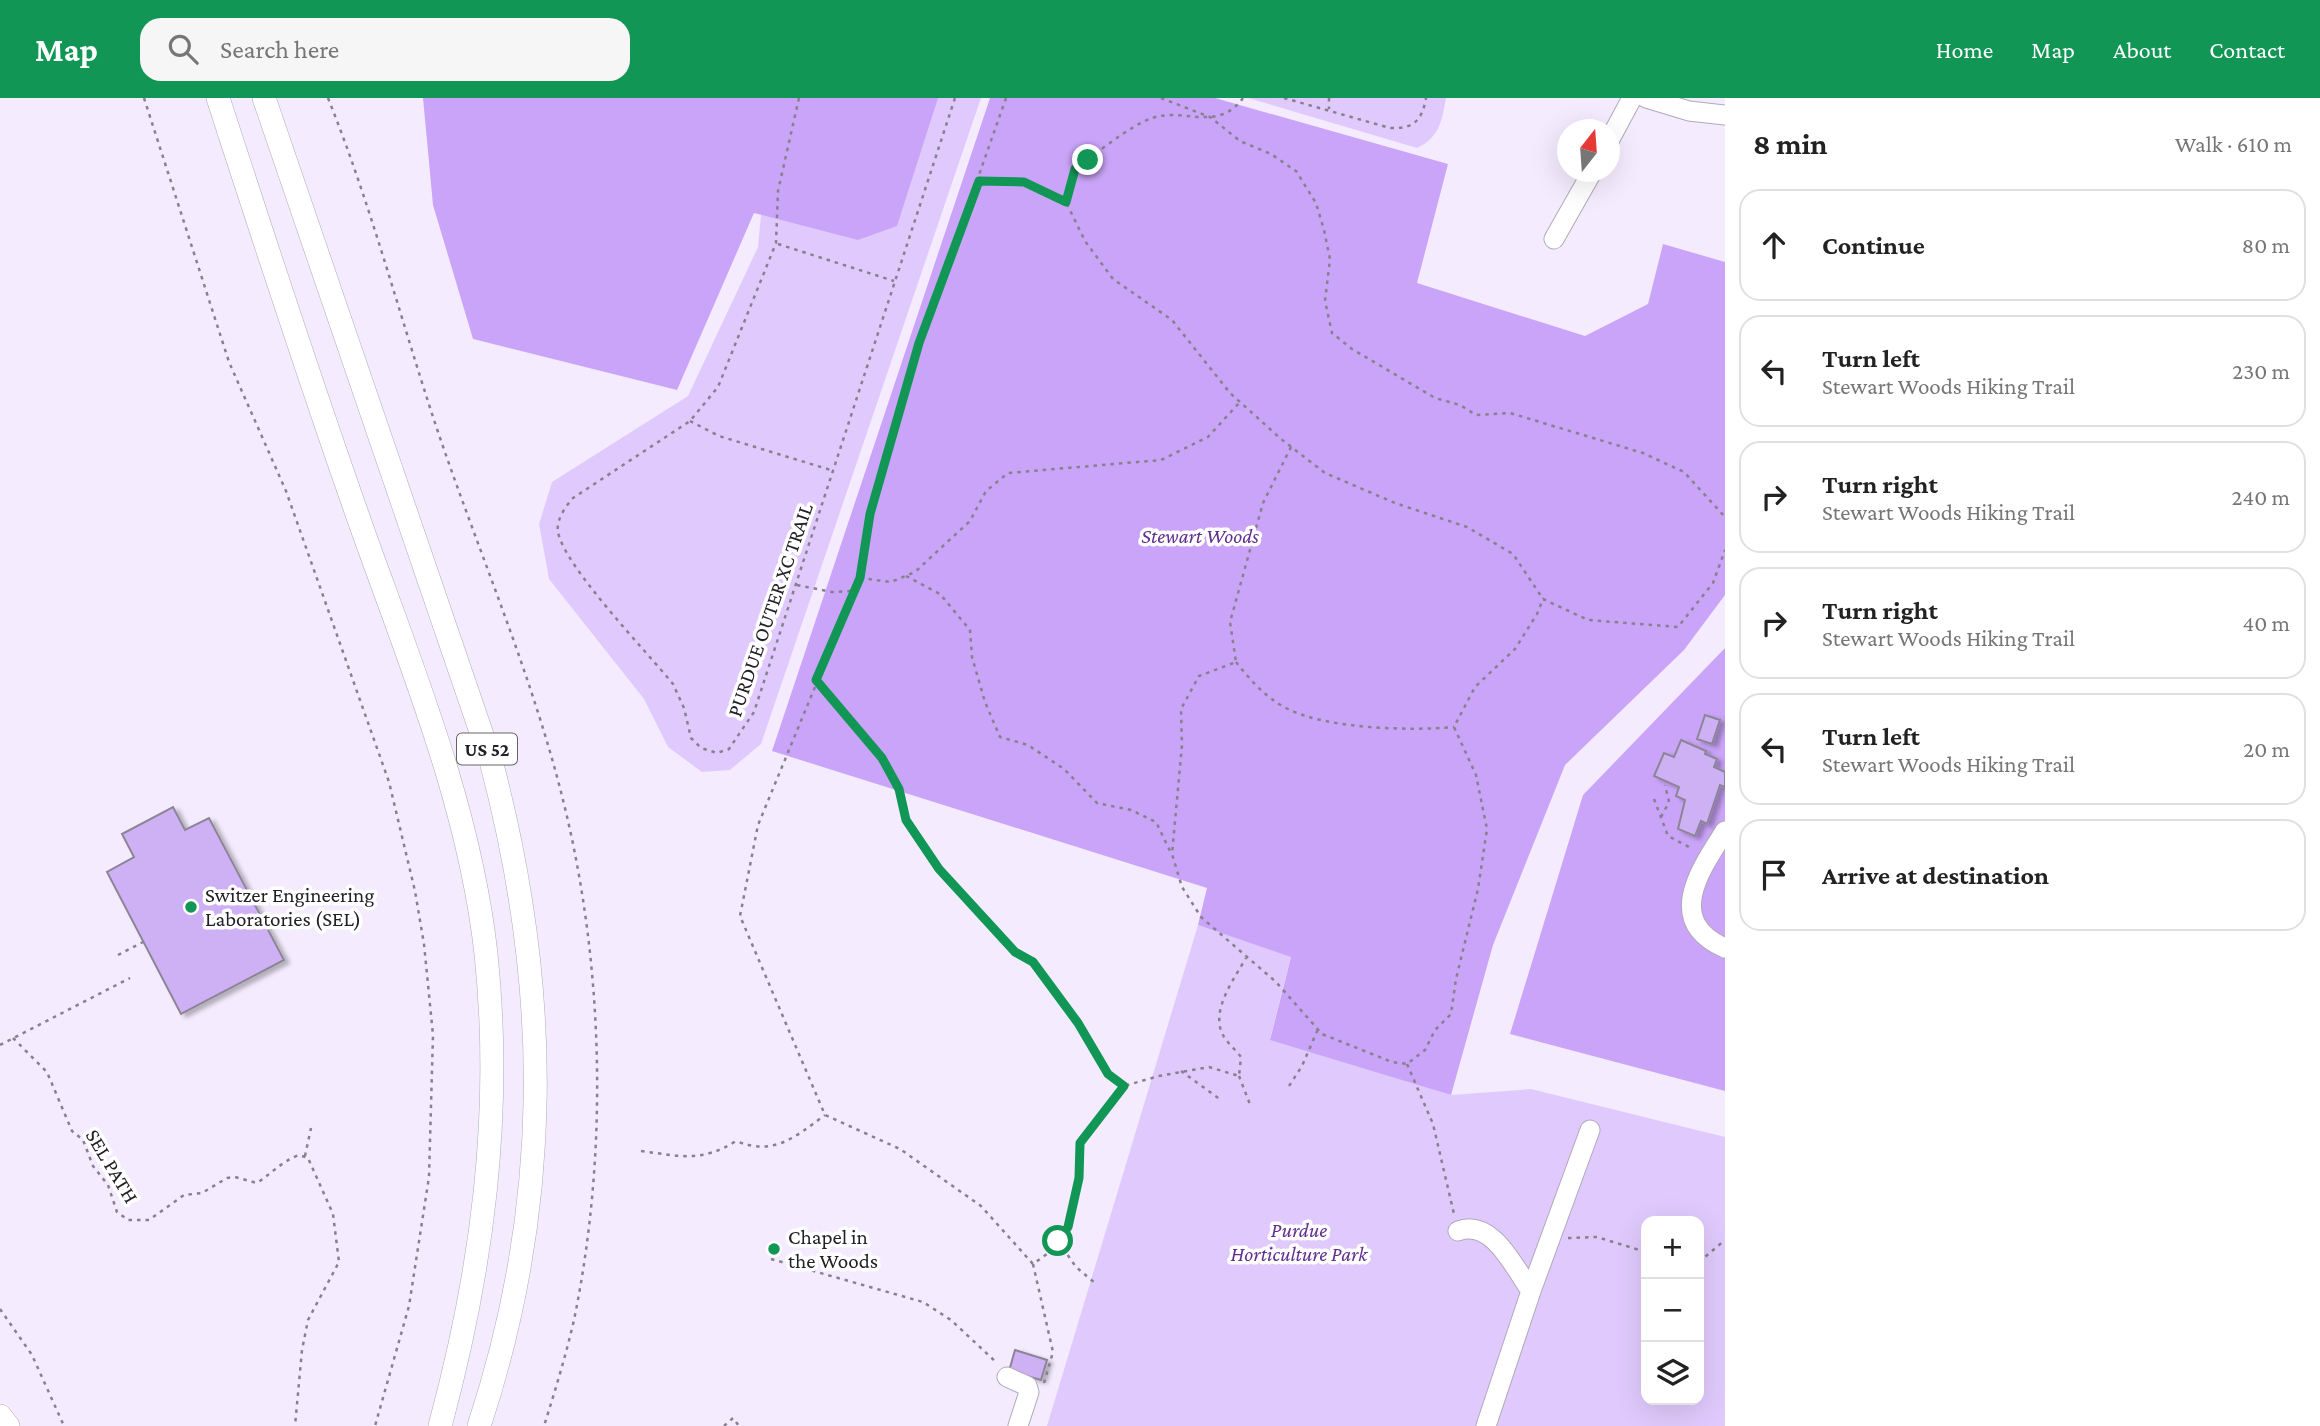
<!DOCTYPE html>
<html lang="en">
<head>
<meta charset="utf-8">
<style>
  :root { --surface:#fff; --page:#f6f6f6; --text:#222; --muted:#767676; --line:#e0e0e0; --accent:#119656 }
  body { margin:0; font-family:"Crimson Pro",serif; background:var(--page); color:var(--text) }
  .controls { position:absolute; right:21px; bottom:21px; display:grid; overflow:hidden; border-radius:14px; box-shadow:0 7px 28px #0002 }
  .controls button { width:63px; height:63px; display:grid; place-items:center; padding:0; border:0; border-bottom:2px solid var(--line); background:var(--surface); color:var(--text); font:35px sans-serif }
  .compass { position:absolute; left:1557px; top:21px; width:63px; height:63px; border-radius:50%; background:var(--surface); box-shadow:0 7px 28px #0002; rotate:17deg }
  .stop { position:absolute; width:21px; height:21px; margin:-16px; border:5px solid #119656; border-radius:50%; background:#fff }
  .stop.end { background:#119656; border-color:#fff; box-shadow:0 2px 7px #0008 }
  .list { margin:0; padding:0; list-style:none }
  h2 { display:flex; justify-content:space-between; align-items:center; height:91px; margin:0; padding:0 28px; font-size:30px }
  h2 small { font-size:23px; font-weight:400; color:var(--muted) }
  .list li { display:grid; grid-template-columns:46px 1fr auto; gap:21px; align-items:center; box-sizing:border-box; height:112px; margin:0 14px 14px; padding:0 14px; border:2px solid var(--line); border-radius:21px }
  .list b { display:block; font-size:26px; white-space:nowrap }
  .list p { margin:0; font-size:23px; white-space:nowrap; color:var(--muted) }
  .list em { font-size:23px; font-style:normal; color:var(--muted) }
  .icon { flex:none; width:38px; height:38px; fill:none; stroke:currentColor; stroke-width:2; stroke-linecap:round; stroke-linejoin:round }
  .map { position:relative; flex:none; width:1725px; height:1328px; overflow:hidden }
  header { display:flex; align-items:center; gap:42px; box-sizing:border-box; height:98px; padding:0 35px; background:var(--accent); color:#fff }
  header strong { font-size:33px }
  nav { display:flex; gap:38px; margin-inline-start:auto; font-size:24px }
  .search { width:490px; height:63px; background:var(--page); display:flex; align-items:center; gap:18px; box-sizing:border-box; padding:0 24px; border-radius:21px; color:var(--muted); font-size:26px }
  main { display:flex }
  aside { flex:1; background:var(--surface) }
  .map>svg:first-child { display:block }
</style>
</head>
<body>
<header>
<strong>Map</strong>
<div class="search"><svg class="icon" aria-label="search" viewBox="0 0 24 24"><circle cx="10" cy="10" r="6"/><path d="M15 15l6 6"/></svg>Search here</div>
<nav><a>Home</a><a>Map</a><a>About</a><a>Contact</a></nav>
</header>
<main>
<div class="map">
<svg width="1725" height="1328" viewBox="0 0 1725 1328">
  <defs>
    <filter id="shadow"><feDropShadow dx="5" dy="3" stdDeviation="2" flood-color="#0004"/></filter>
  </defs>
  <rect width="100%" height="100%" fill="#f4ecfe"/>
  <path fill="#e0cafd" fill-rule="evenodd" d="M785,0H981L761,646L730,672L702,674L668,649L644,601L549,481L539,426L552,384L688,298L758,149L764,85Z
    M1248,0H1446C1442,23 1439,40 1417,50Z
    M1198,827L1291,858L1270,941L1451,997L1531,991L1725,1039V1328H1047ZM1646,1123H1699V1302H1646Z"/>
  <path fill="#caa4f8" d="M423,0H938L897,128L858,142L754,115L677,292L473,241L433,107Z
    M990,0H1215L1448,66L1417,185L1585,238L1648,206L1663,146L1725,164V497L1684,552L1565,667L1493,847L1451,997L1270,942L1291,859L1198,827L1207,790L772,653Z
    M1725,550V993L1510,936L1583,697Z"/>
  <path fill="#ceb0f4" stroke="#8c8595" stroke-width="2" filter="url(#shadow)" d="M1705,617L1720,622L1712,646L1697,641Z
    M1681,642L1706,653L1705,656L1717,661L1714,669L1725,674V689L1720,687L1707,726L1701,723L1695,738L1678,731L1685,702L1676,698L1679,689L1654,678L1664,655L1674,659Z
    M173,709L185,732L209,720L284,862L181,916L107,774L134,759L122,736Z
    M1015,1252L1047,1262L1041,1282L1009,1273Z"/>
  <g fill="none" stroke-linecap="round" stroke-linejoin="round">
    <g stroke="#afa9b9" stroke-width="21">
      <path id="minor" d="M1646,0L1689,13L1725,17
        M1610,41L1632,0
        M1554,141L1592,74
        M1725,733C1700,772 1664,823 1725,850
        M1458,1133C1492,1120 1514,1169 1531,1193
        M1007,1279L1027,1288L1029,1294L1018,1328
        M1486,1328L1531,1193L1590,1032"/>
    </g>
    <g stroke="#afa9b9" stroke-width="24">
      <path id="major" d="M218,0C265,145 312,289 363,433C412,570 470,710 486,856C503,1017 482,1173 440,1328
        M264,0L491,663C551,890 553,1104 479,1328
        M0,1318L8,1328"/>
    </g>
    <path stroke="#86818d" stroke-width="2.5" stroke-dasharray="3.5 5" stroke-linecap="butt" d="M144,0L229,264L286,393L389,684L415,793L424,846L433,937L429,1079L409,1208L375,1328
      M328,0C371,107 400,219 436,328C477,450 529,569 561,694C604,861 609,1052 574,1222C566,1257 555,1293 544,1328
      M799,0L778,93L776,145L718,289L690,323L573,400C565,409 556,422 558,434C564,468 647,554 673,586L684,610L691,640L701,650L717,655L729,651L754,614L955,0
      M1006,0L920,245L870,416L860,480L758,727L740,818L825,1017L900,1051L981,1108L1033,1166L1051,1153L1068,1129L1079,1080L1080,1045L1124,988
      M1161,0L1210,19L1240,43L1271,56L1296,73L1316,105L1324,132L1330,161L1325,203L1332,235L1352,251L1435,300L1460,307L1476,317L1510,315L1643,355L1684,374L1725,419
      M1284,0L1390,30C1413,31 1422,23 1426,0
      M1329,0V11
      M979,83L1024,84L1066,104L1085,143L1113,181L1172,222L1230,295L1281,341L1325,375L1395,405L1467,429L1513,456L1543,501
      M1067,104L1075,71C1094,57 1131,27 1152,20C1185,9 1217,35 1243,0
      M778,146L894,183
      M690,323L719,338L834,373
      M1291,349L1263,405L1230,524L1236,564L1199,578L1181,611L1182,647L1172,756L1182,789L1201,819L1276,884L1322,936L1392,964L1407,966L1425,952L1435,932L1451,916L1456,881L1478,791L1487,731L1476,677L1454,629L1475,589L1515,551L1537,516L1543,501L1588,522L1678,529L1713,485L1725,452
      M906,478L940,496L970,532L972,559L985,604L1000,639L1028,647L1064,671L1097,705L1131,712L1156,724L1171,755
      M860,480L891,484L915,474L970,423L986,393L1008,375L1161,362L1208,339L1240,304
      M797,487L832,494L852,493
      M1236,564C1251,583 1266,600 1288,611C1328,631 1410,633 1454,629
      M816,582L882,660L899,691L906,722L939,771L1015,854L1033,864L1078,925L1108,976L1124,988L1159,978L1209,969L1239,978L1241,959C1236,952 1227,945 1223,937C1210,913 1234,881 1246,860
      M1654,701L1668,738L1693,751
      M1661,719L1669,704L1665,687
      M118,857L143,844
      M13,940L47,974L72,1033L83,1042L93,1068L108,1087L117,1114L128,1122H149L184,1097L202,1095L227,1080L235,1079L257,1085C272,1075 281,1064 299,1057L308,1060L333,1116L339,1164L308,1222L302,1252L295,1328
      M0,947L130,880
      M1407,966L1433,1026L1454,1116
      M1181,973L1221,1002
      M1239,978L1251,1009
      M1289,988L1302,968L1318,931
      M641,1053C680,1058 701,1065 736,1043C774,1058 794,1040 825,1017
      M305,1058L311,1030
      M1568,1140L1597,1139L1646,1154
      M1058,1143L1076,1169L1096,1186
      M771,1161L923,1204L951,1222L997,1265
      M1699,1164L1725,1142
      M1033,1166L1053,1254L1044,1285
      M0,1211L32,1257L64,1328
      M724,1328L733,1320L739,1328"/>
    <use href="#minor" stroke="#fff" stroke-width="19"/>
    <use href="#major" stroke="#fff" stroke-width="23"/>
  </g>
  <g fill="none" stroke-linecap="round" stroke-linejoin="round">
    <path stroke="#119656" stroke-width="9" d="M1058,1143L1068,1129L1079,1080L1080,1045L1124,988L1108,976L1078,925L1033,864L1015,854L939,771L906,722L899,691L882,660L816,582L860,480L870,416L919,245L979,83L1024,84L1066,104L1075,71L1088,62"/>
  </g>
  <g fill="#119656" stroke="#fff" stroke-width="2.5">
    <circle cx="191" cy="809" r="7"/>
    <circle cx="774" cy="1151" r="7"/>
  </g>
  <g text-anchor="middle" stroke-width="7" stroke-linejoin="round" paint-order="stroke">
    <rect fill="#fff" stroke="#646367" stroke-width="2" x="457" y="635.5" width="60" height="31" rx="5"/>
    <g font-size="19" font-weight="bold" fill="#222026">
      <text x="487" y="658">US 52</text>
    </g>
    <g font-size="21" font-style="italic" fill="#612f8f" stroke="#fff">
      <text x="1200" y="445">Stewart Woods</text>
      <text x="1299" y="1139">Purdue<tspan x="1299" dy="24">Horticulture Park</tspan></text>
    </g>
    <g font-size="21" fill="#222026" stroke="#fff">
      <text transform="translate(770 512) rotate(-71)" y="7">PURDUE OUTER XC TRAIL</text>
      <text transform="translate(112 1068) rotate(59)" y="7">SEL PATH</text>
    </g>
    <g font-size="21" fill="#222026" stroke="#fff" text-anchor="start">
      <text x="205" y="804">Switzer Engineering<tspan x="205" dy="24">Laboratories (SEL)</tspan></text>
      <text x="788" y="1146">Chapel in<tspan x="788" dy="24">the Woods</tspan></text>
    </g>
  </g>
</svg>
<div class="controls">
<button>+</button>
<button>−</button>
<button><svg class="icon" aria-label="layers" viewBox="0 0 24 24"><path d="M12 4l9 5-9 5-9-5zM3 14l9 5 9-5"/></svg></button>
</div>
<svg class="compass" viewBox="-18 -18 36 36"><path d="M0-13l5 13h-10z" fill="#e53935"/><path d="M0 13l5-13h-10z" fill="#767676"/></svg>
<div class="stop" style="left:1058px;top:1143px"></div>
<div class="stop end" style="left:1088px;top:62px"></div>
</div>
<aside>
<h2>8 min<small>Walk · 610 m</small></h2>
<ul class="list">
<li><svg class="icon" aria-label="ahead" viewBox="0 0 24 24"><path d="M12 20V5M6 11l6-6 6 6"/></svg><div><b>Continue</b></div><em>80 m</em></li>
<li><svg class="icon" aria-label="left" viewBox="0 0 24 24"><path d="M17 20v-9H6M10 6l-5 5 5 5"/></svg><div><b>Turn left</b><p>Stewart Woods Hiking Trail</p></div><em>230 m</em></li>
<li><svg class="icon" aria-label="right" viewBox="0 0 24 24"><path d="M7 20v-9h11M14 6l5 5-5 5"/></svg><div><b>Turn right</b><p>Stewart Woods Hiking Trail</p></div><em>240 m</em></li>
<li><svg class="icon" aria-label="right" viewBox="0 0 24 24"><path d="M7 20v-9h11M14 6l5 5-5 5"/></svg><div><b>Turn right</b><p>Stewart Woods Hiking Trail</p></div><em>40 m</em></li>
<li><svg class="icon" aria-label="left" viewBox="0 0 24 24"><path d="M17 20v-9H6M10 6l-5 5 5 5"/></svg><div><b>Turn left</b><p>Stewart Woods Hiking Trail</p></div><em>20 m</em></li>
<li><svg class="icon" aria-label="arrive" viewBox="0 0 24 24"><path d="M6 21V4h12l-3 4 3 4H6"/></svg><div><b>Arrive at destination</b></div></li>
</ul>
</aside>
</main>
</body>
</html>
